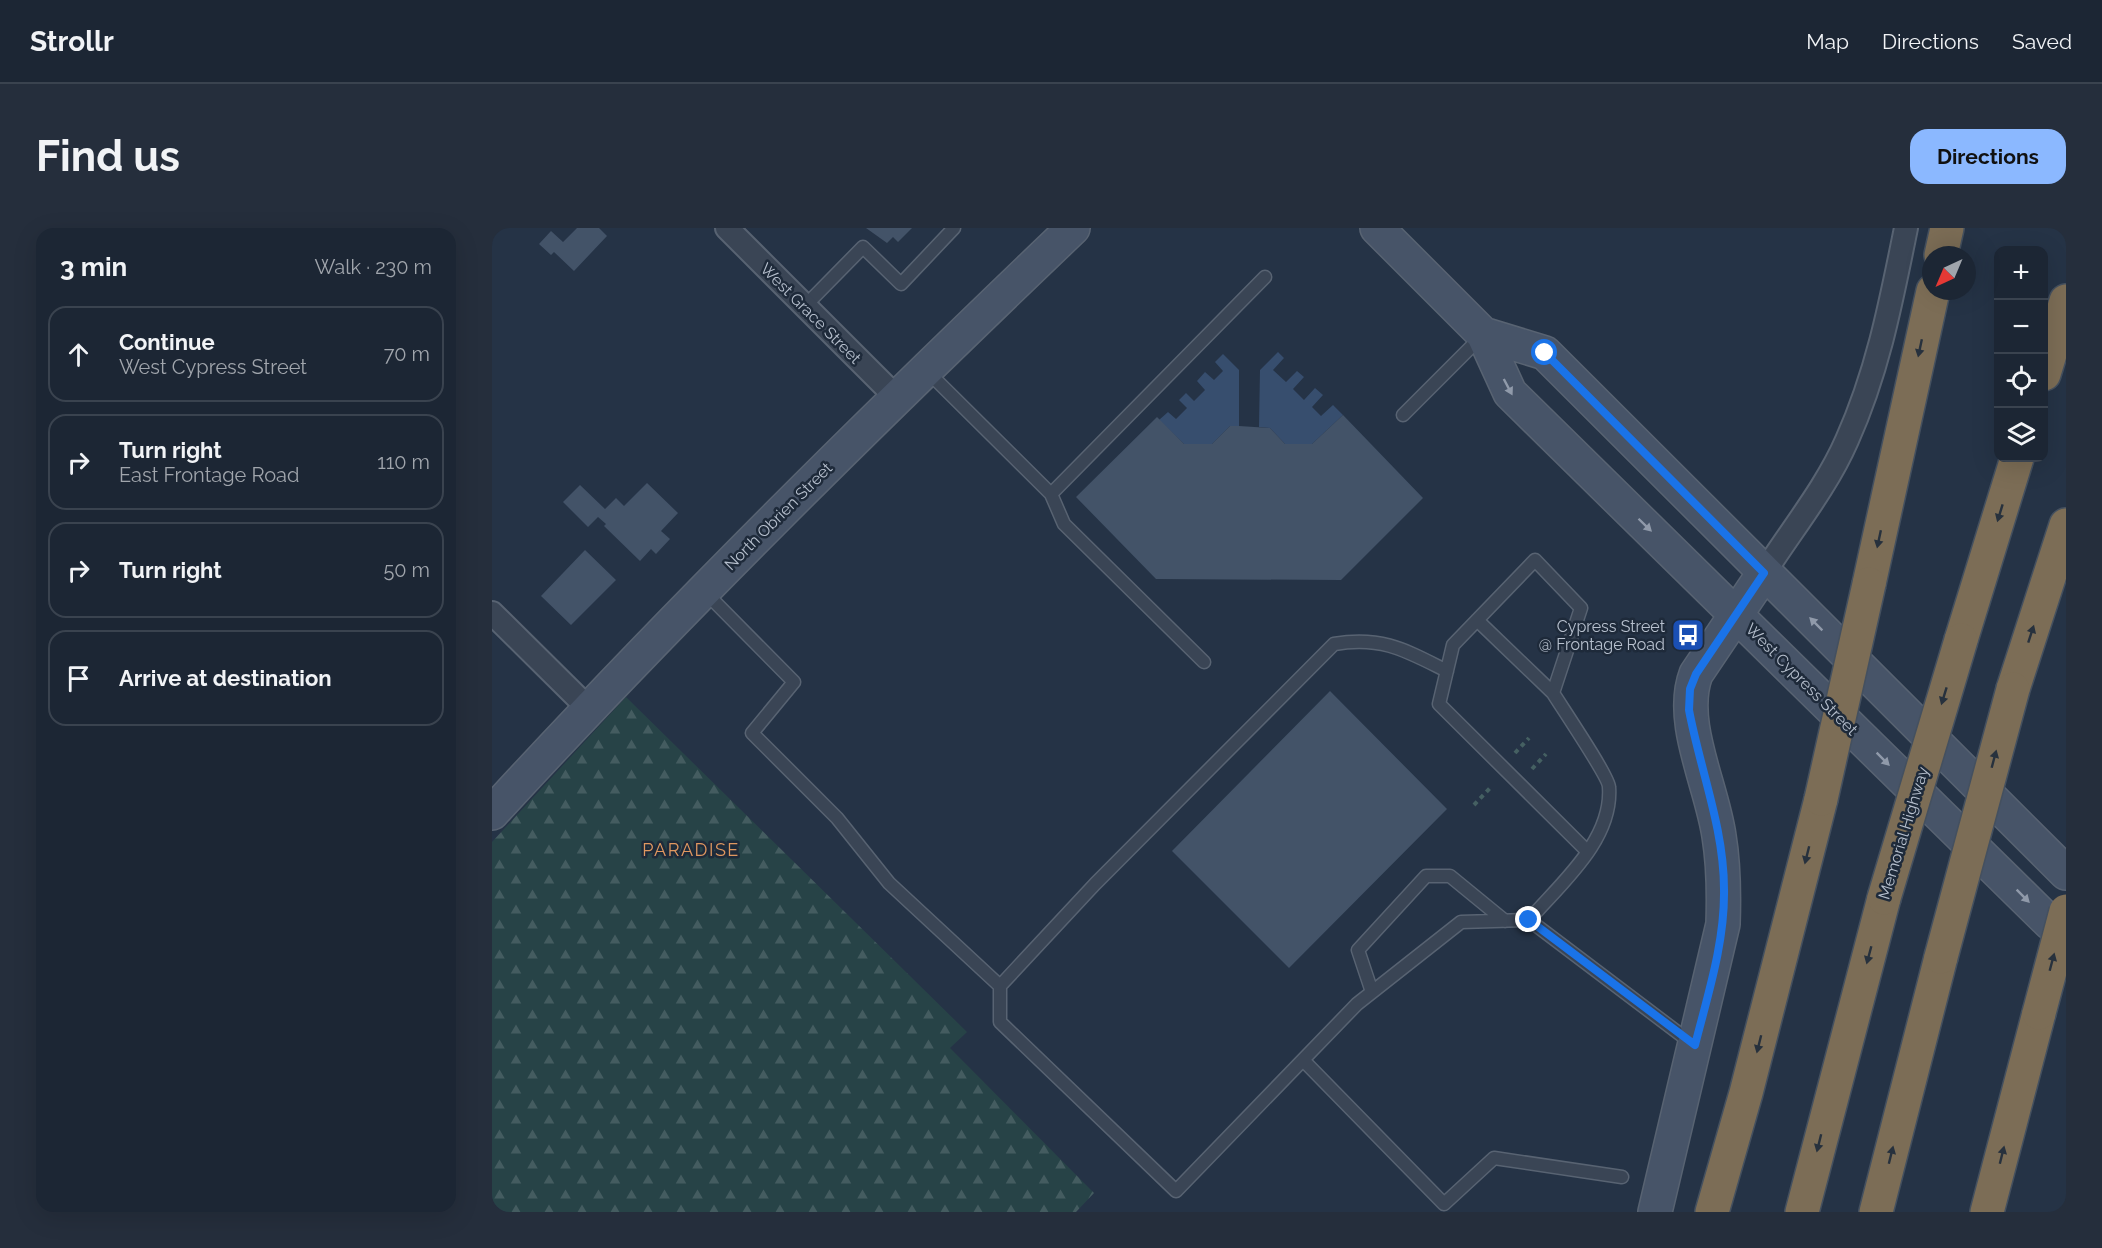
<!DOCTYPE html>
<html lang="en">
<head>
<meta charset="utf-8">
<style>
  :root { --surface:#1c2634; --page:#252e3c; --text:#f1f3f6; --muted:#a0a5ac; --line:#3a434f; --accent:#8bb8ff }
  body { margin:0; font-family:Raleway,sans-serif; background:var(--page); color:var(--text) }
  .controls { position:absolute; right:18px; top:18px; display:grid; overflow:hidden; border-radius:12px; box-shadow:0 6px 24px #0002 }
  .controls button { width:54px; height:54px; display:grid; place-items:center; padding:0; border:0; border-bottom:2px solid var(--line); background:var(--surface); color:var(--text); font:30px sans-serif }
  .compass { position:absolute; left:1430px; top:18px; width:54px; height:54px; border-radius:50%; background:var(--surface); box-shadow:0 6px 24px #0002; rotate:224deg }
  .stop { position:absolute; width:18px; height:18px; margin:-14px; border:4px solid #1a73e8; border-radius:50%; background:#fff }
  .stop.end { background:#1a73e8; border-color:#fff; box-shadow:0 2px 6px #0008 }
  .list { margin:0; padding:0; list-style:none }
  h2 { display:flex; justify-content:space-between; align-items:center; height:78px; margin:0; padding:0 24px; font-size:26px }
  h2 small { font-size:20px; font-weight:400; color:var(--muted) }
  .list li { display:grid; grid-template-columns:39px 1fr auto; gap:18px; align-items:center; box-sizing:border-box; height:96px; margin:0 12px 12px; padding:0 12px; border:2px solid var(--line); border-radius:18px }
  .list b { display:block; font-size:22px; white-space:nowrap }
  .list p { margin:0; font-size:20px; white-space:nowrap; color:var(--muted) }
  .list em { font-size:20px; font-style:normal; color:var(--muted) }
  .icon { flex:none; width:33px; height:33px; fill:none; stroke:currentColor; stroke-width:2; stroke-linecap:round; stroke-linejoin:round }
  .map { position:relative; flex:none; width:1574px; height:984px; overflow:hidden; border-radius:18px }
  header { display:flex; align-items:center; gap:36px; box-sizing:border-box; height:84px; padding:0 30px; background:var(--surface); border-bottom:2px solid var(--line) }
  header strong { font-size:28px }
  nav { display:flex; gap:33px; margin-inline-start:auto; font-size:21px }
  .intro { display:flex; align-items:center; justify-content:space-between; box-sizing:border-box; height:144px; padding:0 36px }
  h1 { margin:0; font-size:42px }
  .button { padding:15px 27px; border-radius:18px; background:var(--accent); color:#111; font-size:21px; font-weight:700 }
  main { display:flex; gap:36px; padding:0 36px }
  aside { flex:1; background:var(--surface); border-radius:18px; box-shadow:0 6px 24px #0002 }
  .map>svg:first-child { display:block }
</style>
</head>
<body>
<header>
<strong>Strollr</strong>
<nav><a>Map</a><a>Directions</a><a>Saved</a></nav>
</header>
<div class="intro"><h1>Find us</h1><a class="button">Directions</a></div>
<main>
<aside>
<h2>3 min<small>Walk · 230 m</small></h2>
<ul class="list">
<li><svg class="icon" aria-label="ahead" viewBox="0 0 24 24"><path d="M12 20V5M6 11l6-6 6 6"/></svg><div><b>Continue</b><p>West Cypress Street</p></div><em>70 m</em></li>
<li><svg class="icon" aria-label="right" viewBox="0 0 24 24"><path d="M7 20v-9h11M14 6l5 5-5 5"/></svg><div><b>Turn right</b><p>East Frontage Road</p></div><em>110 m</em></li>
<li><svg class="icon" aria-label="right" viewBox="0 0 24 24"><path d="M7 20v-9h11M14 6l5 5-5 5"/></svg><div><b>Turn right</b></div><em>50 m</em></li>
<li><svg class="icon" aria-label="arrive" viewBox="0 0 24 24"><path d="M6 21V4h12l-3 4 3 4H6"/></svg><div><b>Arrive at destination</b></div></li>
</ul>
</aside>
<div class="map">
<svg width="1574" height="984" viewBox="0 0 1574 984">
  <defs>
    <pattern id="forest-firs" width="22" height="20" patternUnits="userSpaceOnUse" patternTransform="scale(1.5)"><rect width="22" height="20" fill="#274347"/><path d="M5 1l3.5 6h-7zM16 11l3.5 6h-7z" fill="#445c60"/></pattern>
  </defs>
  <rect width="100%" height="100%" fill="#253346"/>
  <path fill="url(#forest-firs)" d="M134,469L475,804L458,820L602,965L584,984H0V614Z"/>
  <path fill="#374e6e" d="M786,124L792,130L781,142L794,154L805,143L812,149L801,161L812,172L823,160L831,167L820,179L829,188L841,177L851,187L820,216H793L778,200L767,199L768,142Z
    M731,126L747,142V198H738L720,216H692L667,192L676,184L684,191L695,180L687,172L694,165L702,173L713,162L705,153L713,144L722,152L731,143L723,134Z"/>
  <path fill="#435368" d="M85,0H107L115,8L82,43L62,24L59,27L47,16L59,3L71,14Z
    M374,0H420L406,14L401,9L395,15Z
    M851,187L931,270L849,352L664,351L584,269L665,189L692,216H720L738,198H747L778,200L793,216H820Z
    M155,255L186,285L169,303L178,311L164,326L159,321L148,333L112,298L114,296L106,289L96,299L71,274L88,257L113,281L124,270L132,278Z
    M93,322L124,352L79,397L49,368Z
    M838,463L955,581L797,740L680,623Z"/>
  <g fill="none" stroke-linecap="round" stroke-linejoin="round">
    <g stroke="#586372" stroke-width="15">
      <path id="lane" d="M313,78L371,19L409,56L462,0
        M434,142L559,266L572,296L712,434
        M911,187L989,109
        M559,266L773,49
        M213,364L302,454L260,505L345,590L397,655L508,758V794L684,963L865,776L969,694L1037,692L1201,816
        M985,392L1061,465
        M1037,692C1069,655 1121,612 1117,559C1117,549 1069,478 1061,465L1089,380L1043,332L961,417L947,476L1096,624
        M508,758L603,656L842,416C890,408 913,422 955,443
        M880,764L866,722L934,648H958L1013,693
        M811,832L952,976L1002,930L1130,949"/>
    </g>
    <g stroke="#586372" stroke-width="26">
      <path id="street" d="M235,0L404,169
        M1272,345C1300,301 1334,260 1355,212C1386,143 1399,74 1414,0
        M0,385L96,480"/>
    </g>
    <g stroke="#586372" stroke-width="36">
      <path id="secondary" d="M885,0L991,106L1018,165L1558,695L1574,705
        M991,106L1053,125L1574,645
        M0,585C186,383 382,190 581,0
        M1163,984L1231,696C1232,666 1232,638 1227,608C1220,558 1186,494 1204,446L1272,345"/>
    </g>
    <g stroke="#44505f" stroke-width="36">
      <path id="highway" d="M1449,27L1455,0
        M1552,146L1574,73
        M1377,356L1441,63
        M1469,412L1525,230
        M1521,461L1574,297
        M1220,984L1254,865L1329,571
        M1310,984L1392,670
        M1384,984L1449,729
        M1495,984L1547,785"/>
    </g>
    <path stroke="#456062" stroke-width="4" stroke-dasharray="4.5 4.5" stroke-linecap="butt" d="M1023,525L1037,510
      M1040,541L1054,526
      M982,577L1000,558"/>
    <use href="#lane" stroke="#3a4555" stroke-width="12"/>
    <use href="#street" stroke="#3a4555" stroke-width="22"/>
    <use href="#secondary" stroke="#475468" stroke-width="33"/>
    <use href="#highway" stroke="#7c6d56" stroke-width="33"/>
    <g stroke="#44505f" stroke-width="36" stroke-linecap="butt">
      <path id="highway-bridge" d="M1329,571L1377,356
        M1392,670L1469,412
        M1449,729L1521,461
        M1547,785L1574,683"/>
    </g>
    <use href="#highway-bridge" stroke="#7c6d56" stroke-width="33"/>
  </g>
  <defs><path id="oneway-solid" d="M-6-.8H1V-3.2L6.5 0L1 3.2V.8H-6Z" transform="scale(1.5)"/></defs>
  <g fill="#27313d">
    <use href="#oneway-solid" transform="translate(1428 120) rotate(102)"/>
    <use href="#oneway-solid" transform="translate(1508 285) rotate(107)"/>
    <use href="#oneway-solid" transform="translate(1387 311) rotate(102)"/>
    <use href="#oneway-solid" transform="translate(1539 406) rotate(-72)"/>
    <use href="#oneway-solid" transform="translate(1452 468) rotate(107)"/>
    <use href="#oneway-solid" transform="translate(1502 531) rotate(-75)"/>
    <use href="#oneway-solid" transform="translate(1315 627) rotate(104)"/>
    <use href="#oneway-solid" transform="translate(1377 727) rotate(105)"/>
    <use href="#oneway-solid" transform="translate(1560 734) rotate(-75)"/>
    <use href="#oneway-solid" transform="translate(1267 816) rotate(104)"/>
    <use href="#oneway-solid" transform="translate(1327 915) rotate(104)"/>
    <use href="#oneway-solid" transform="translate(1399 927) rotate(-76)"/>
    <use href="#oneway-solid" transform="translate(1510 927) rotate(-76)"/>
  </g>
  <g fill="#909aaa">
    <use href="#oneway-solid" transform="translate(1016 159) rotate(62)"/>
    <use href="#oneway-solid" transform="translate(1153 297) rotate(44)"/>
    <use href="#oneway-solid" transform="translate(1324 396) rotate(-135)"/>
    <use href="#oneway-solid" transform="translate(1391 531) rotate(45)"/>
    <use href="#oneway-solid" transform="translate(1531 668) rotate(45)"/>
  </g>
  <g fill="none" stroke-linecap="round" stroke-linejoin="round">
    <path stroke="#1a73e8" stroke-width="8" d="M1037,692L1203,817C1216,766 1233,714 1232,661C1232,600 1208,541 1197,482L1198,461L1204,446L1272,345L1053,125"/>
  </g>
  <defs>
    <g id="bus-square" transform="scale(1.725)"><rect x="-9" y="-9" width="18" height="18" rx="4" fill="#1a4fb4" stroke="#1e2a3a"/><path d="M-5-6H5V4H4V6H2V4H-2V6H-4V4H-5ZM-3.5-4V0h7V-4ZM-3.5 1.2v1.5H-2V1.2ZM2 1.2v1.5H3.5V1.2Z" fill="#fff"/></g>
  </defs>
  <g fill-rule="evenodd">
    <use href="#bus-square" x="1196" y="407"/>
  </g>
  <g text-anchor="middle" stroke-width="5" stroke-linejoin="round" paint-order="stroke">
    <g font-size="16" fill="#b7c0ce" stroke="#1e2a3a">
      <text transform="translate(319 85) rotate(45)" y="6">West Grace Street</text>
      <text transform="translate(286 288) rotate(-45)" y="6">North Obrien Street</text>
      <text transform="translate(1310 451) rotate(45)" y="6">West Cypress Street</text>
      <text transform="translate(1411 605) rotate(-73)" y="6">Memorial Highway</text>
    </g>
    <g font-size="16" fill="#b7c0ce" stroke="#1e2a3a" text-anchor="end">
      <text x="1173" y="404">Cypress Street<tspan x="1173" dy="18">@ Frontage Road</tspan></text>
    </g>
    <g font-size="18" letter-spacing="1.5" fill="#e09860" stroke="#1e2a3a">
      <text x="199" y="628">PARADISE</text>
    </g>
  </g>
</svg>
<div class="controls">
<button>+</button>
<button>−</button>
<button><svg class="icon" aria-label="locate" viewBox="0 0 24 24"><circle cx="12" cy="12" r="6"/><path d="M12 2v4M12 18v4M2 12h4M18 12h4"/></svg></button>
<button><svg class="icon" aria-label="layers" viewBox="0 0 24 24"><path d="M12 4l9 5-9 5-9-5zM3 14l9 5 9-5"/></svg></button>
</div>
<svg class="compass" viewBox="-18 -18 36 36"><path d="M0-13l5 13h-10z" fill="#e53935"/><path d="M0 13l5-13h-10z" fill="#a0a5ac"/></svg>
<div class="stop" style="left:1053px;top:125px"></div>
<div class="stop end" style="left:1037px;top:692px"></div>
</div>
</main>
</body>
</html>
